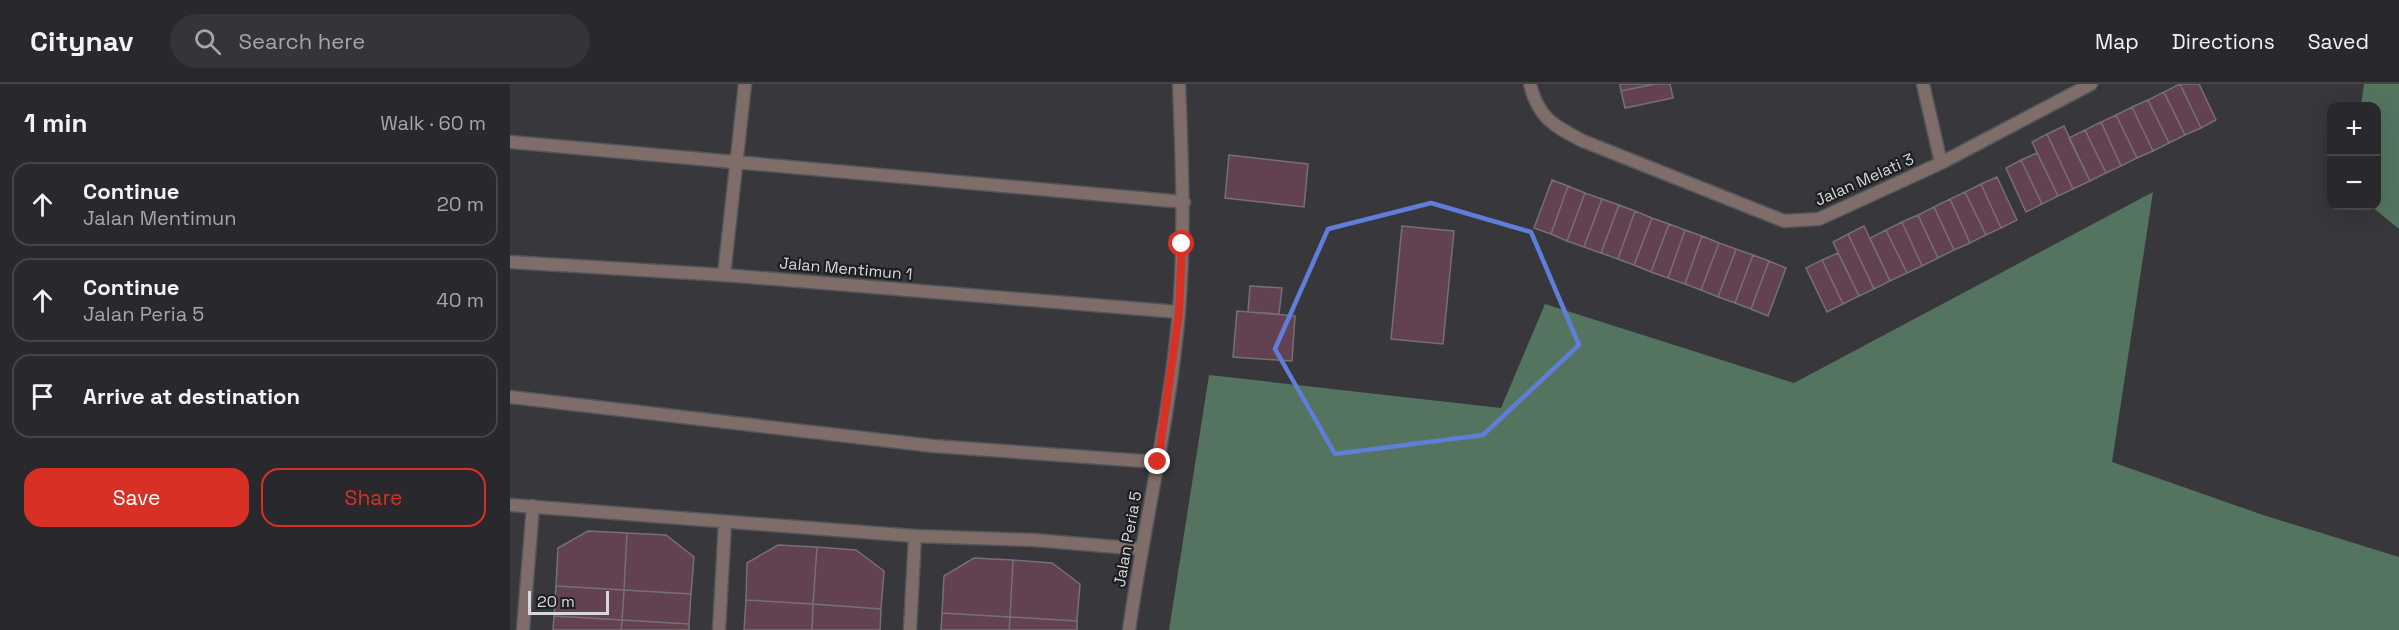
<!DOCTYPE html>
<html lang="en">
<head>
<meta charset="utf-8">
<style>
  :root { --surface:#29292d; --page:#353539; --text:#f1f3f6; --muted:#a5a6aa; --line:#454549; --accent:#d93025 }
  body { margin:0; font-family:"Space Grotesk",sans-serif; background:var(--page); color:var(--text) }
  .controls { position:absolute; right:18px; top:18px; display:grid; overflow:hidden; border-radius:12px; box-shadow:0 6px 24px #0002 }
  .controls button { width:54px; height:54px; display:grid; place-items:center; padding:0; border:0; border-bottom:2px solid var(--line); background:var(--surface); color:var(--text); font:30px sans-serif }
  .scale { position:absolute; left:18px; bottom:15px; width:81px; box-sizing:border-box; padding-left:6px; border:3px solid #d8d8db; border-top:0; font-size:16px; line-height:21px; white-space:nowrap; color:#d8d8db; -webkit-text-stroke:4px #1e1f21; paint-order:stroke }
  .stop { position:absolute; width:18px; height:18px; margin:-14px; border:4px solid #d93025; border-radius:50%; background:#fff }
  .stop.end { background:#d93025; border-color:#fff; box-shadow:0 2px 6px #0008 }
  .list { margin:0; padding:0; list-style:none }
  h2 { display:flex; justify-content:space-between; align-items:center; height:78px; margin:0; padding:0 24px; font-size:26px }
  h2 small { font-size:20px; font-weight:400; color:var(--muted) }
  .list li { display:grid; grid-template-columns:39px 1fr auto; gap:18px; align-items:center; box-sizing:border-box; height:84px; margin:0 12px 12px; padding:0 12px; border:2px solid var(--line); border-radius:18px }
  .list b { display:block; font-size:22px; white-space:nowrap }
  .list p { margin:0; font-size:20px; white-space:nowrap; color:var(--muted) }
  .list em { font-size:20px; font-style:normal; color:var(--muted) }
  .actions { display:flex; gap:12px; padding:18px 24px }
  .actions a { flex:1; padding:14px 0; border:2px solid var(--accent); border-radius:18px; text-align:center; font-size:21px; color:var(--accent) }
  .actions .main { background:var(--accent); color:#fff }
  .icon { flex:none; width:33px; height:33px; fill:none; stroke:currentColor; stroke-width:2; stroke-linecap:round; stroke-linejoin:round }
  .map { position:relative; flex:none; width:1889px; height:546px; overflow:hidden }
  header { display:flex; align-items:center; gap:36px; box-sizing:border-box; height:84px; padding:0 30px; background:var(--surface); border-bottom:2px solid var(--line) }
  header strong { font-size:28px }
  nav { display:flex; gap:33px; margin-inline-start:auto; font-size:21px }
  .search { width:420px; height:54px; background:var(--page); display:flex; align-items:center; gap:15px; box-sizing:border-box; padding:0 21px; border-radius:33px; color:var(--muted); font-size:22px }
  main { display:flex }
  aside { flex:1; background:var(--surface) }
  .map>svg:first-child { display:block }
</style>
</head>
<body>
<header>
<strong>Citynav</strong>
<div class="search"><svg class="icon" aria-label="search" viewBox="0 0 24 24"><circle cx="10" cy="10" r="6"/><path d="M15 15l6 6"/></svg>Search here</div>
<nav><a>Map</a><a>Directions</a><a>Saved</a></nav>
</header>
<main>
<aside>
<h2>1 min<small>Walk · 60 m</small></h2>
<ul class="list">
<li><svg class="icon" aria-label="ahead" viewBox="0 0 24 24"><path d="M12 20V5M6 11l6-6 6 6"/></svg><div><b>Continue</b><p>Jalan Mentimun</p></div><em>20 m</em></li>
<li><svg class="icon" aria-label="ahead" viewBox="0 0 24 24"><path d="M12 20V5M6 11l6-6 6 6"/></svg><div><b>Continue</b><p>Jalan Peria 5</p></div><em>40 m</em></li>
<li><svg class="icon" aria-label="arrive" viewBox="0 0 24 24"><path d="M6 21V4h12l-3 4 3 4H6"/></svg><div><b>Arrive at destination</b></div></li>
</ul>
<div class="actions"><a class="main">Save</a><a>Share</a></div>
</aside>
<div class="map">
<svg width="1889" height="546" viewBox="0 0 1889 546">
  <rect width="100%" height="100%" fill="#37373c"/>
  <path fill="#54745f" d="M1854,0H1889V145L1861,122H1866V22H1851Z
    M1643,108L1602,378L1753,431L1889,473V546H659L699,291L991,324L1035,220L1284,299Z"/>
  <path fill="#624150" stroke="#767072" stroke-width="1.5" d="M1110,0H1145L1111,7Z
    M1145,0H1160L1163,14L1115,24L1111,7Z
    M1670,0L1691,44L1675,51L1654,8Z
    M1670,0H1689L1706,36L1691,44Z
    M1654,8L1675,51L1659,59L1638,16Z
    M1638,16L1659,59L1643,67L1622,23Z
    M1622,23L1643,67L1627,74L1606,31Z
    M1606,31L1627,74L1611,82L1591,38Z
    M1591,38L1611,82L1596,89L1575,46Z
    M1554,42L1580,97L1563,105L1537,50Z
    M1575,46L1596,89L1580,97L1559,54Z
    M1537,50L1563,105L1548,112L1522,58Z
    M1527,69L1548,112L1532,120L1511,76Z
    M719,71L798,80L794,123L715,114Z
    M1511,76L1532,120L1516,128L1496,84Z
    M1487,93L1507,136L1491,144L1471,100Z
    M1042,96L1058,102L1041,150L1024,144Z
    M1471,100L1491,144L1476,151L1455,108Z
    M1058,102L1075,109L1057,157L1041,150Z
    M1455,108L1476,151L1460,159L1440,115Z
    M1075,109L1092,115L1074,163L1057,157Z
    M1092,115L1109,121L1091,169L1074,163Z
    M1440,115L1460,159L1444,166L1424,123Z
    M1109,121L1125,127L1108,175L1091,169Z
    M1424,123L1444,166L1428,174L1408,131Z
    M1125,127L1142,134L1124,181L1108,175Z
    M1408,131L1428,174L1412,182L1392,138Z
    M1142,134L1159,140L1141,188L1124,181Z
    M1392,138L1412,182L1397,189L1376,146Z
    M1159,140L1175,146L1158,194L1141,188Z
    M892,142L944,147L933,260L881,255Z
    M1354,142L1380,197L1364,205L1338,150Z
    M1175,146L1192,152L1175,200L1158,194Z
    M1376,146L1397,189L1380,197L1360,154Z
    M1338,150L1364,205L1349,212L1323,158Z
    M1192,152L1209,159L1191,206L1175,200Z
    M1209,159L1226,165L1208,213L1191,206Z
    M1226,165L1243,171L1225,219L1208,213Z
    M1328,169L1349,212L1333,220L1312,176Z
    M1243,171L1259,177L1241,225L1225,219Z
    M1312,176L1333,220L1317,228L1296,184Z
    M1259,177L1276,184L1258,232L1241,225Z
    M740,202L772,204L769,230L738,228Z
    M727,227L785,232L782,277L723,273Z
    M78,447L117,449L114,506L46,502L48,464Z
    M117,449L156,451L184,473L181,510L114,506Z
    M268,461L307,463L303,520L236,516L237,479Z
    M307,463L346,466L374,487L371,525L303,520Z
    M464,474L503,476L500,533L432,529L434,492Z
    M503,476L542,479L570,500L567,537L500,533Z
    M46,502L114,506L112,536L44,532Z
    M114,506L181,510L179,540L112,536Z
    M236,516L303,520L302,546H234Z
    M303,520L371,525L370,546H302Z
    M432,529L500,533L499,546H431Z
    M44,532L112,536L111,546H43Z
    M500,533L567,537V546H499Z
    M112,536L179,540V546H111Z"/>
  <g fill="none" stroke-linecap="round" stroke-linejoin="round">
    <g stroke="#545459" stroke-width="15">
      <path id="lane" d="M0,58L674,118
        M214,191L235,0
        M0,313L423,362L648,378"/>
    </g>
    <g stroke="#545459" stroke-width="15">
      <path id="street" d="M1020,0C1028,34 1044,42 1073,57L1274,137L1309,135L1431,79L1581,0
        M1413,0L1431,79
        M0,178L214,191L669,228
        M0,421L405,452L524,456L631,465
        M13,546L23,422
        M209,546L215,438
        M400,546L405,452
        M619,546C634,440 660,334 669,227C675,151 672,76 669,0"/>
    </g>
    <use href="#lane" stroke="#7e6d68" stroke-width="12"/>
    <use href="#street" stroke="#7e6d68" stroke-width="12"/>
  </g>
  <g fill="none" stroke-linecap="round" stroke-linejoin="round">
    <path stroke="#d93025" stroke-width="8" d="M648,378L669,228L672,160"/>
  </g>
  <path fill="none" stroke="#5e7ed9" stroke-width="4.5" stroke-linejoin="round" d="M921,119L1021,148L1069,261L973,351L825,370L765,265L818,145Z"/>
  <g text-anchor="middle" stroke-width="4.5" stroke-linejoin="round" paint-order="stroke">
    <g font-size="16" fill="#d8d8db" stroke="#1e1f21">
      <text transform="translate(1354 95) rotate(-24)" y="6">Jalan Melati 3</text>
      <text transform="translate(336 184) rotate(5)" y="6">Jalan Mentimun 1</text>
      <text transform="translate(617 455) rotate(-80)" y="6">Jalan Peria 5</text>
    </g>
  </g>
</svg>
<div class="controls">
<button>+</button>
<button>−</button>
</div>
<div class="scale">20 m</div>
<div class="stop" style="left:672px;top:160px"></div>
<div class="stop end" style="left:648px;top:378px"></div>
</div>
</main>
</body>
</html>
